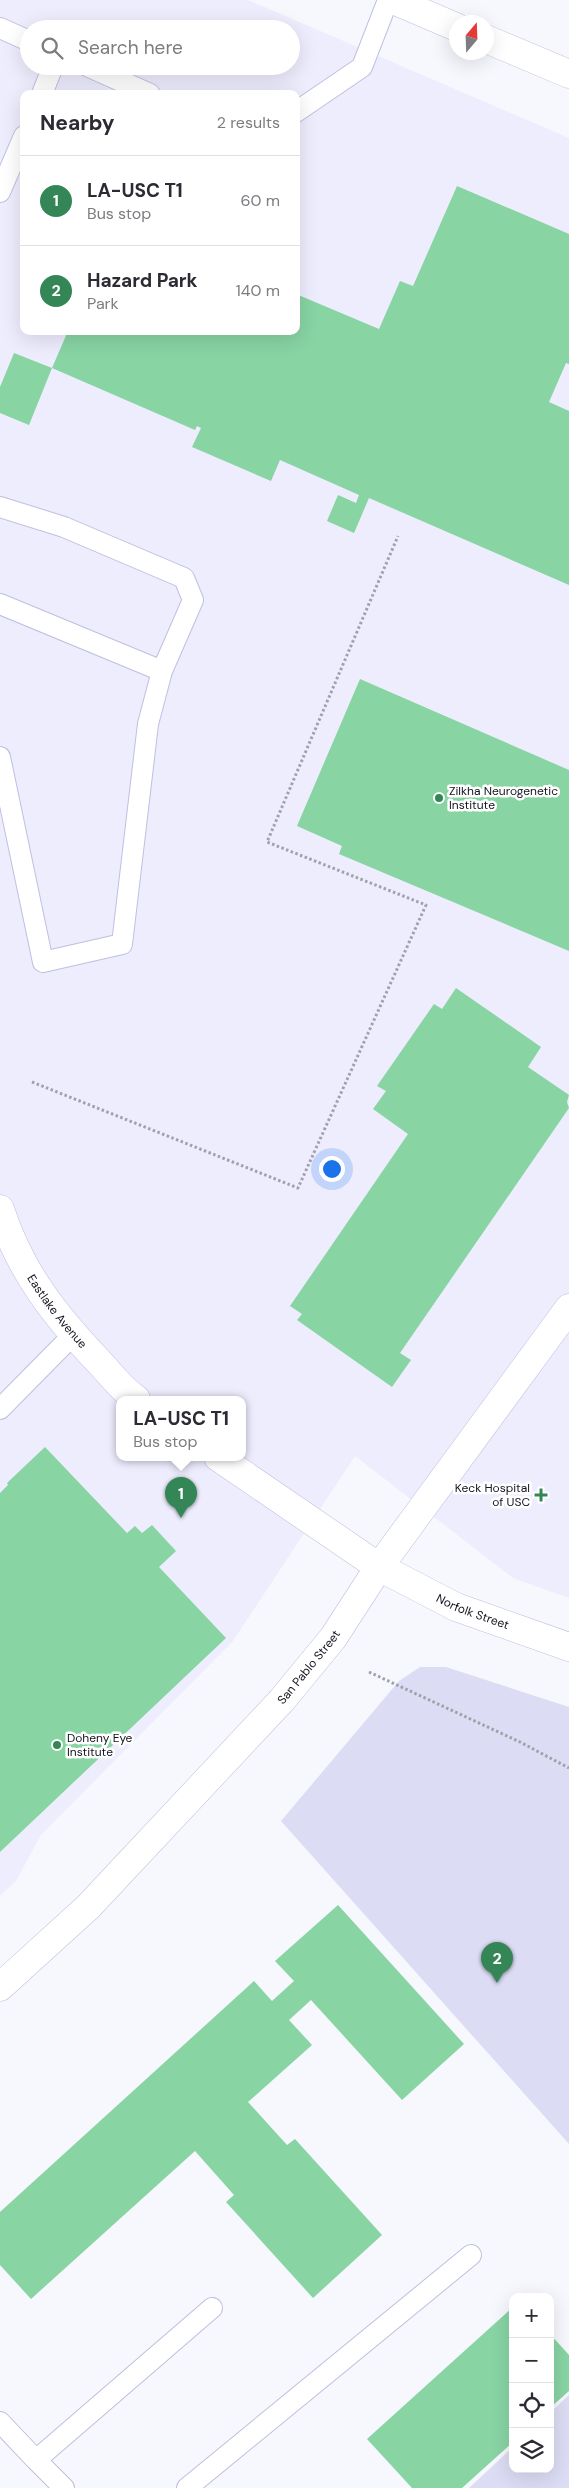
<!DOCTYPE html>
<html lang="en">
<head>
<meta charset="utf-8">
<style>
  :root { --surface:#fff; --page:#f2f2f3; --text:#2b2b33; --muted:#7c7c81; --line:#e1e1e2; --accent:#358657 }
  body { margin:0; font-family:"DM Sans",sans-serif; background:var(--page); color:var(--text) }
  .controls { position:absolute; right:15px; bottom:15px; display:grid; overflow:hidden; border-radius:10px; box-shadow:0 5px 20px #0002 }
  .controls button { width:45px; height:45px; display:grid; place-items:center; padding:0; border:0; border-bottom:1px solid var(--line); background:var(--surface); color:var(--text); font:25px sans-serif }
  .compass { position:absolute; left:449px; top:15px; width:45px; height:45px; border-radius:50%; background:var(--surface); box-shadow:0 5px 20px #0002; rotate:19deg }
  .you { position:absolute; left:331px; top:1168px; width:18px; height:18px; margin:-12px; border:4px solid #fff; border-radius:50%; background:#1a73e8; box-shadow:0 0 0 8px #1a73e833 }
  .badge { display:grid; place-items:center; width:32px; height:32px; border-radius:50%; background:var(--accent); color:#fff; font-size:16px; font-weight:700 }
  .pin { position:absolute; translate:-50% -41px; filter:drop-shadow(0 1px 2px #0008) }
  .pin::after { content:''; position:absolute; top:26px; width:18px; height:15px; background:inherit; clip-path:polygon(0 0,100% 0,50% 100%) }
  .popup { position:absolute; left:116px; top:1396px; width:130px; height:65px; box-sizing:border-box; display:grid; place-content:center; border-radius:10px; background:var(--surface); filter:drop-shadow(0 1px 4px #0005); font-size:16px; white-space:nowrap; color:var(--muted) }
  .popup b { font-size:19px; color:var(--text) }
  .popup::after { content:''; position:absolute; left:50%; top:100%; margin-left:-10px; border:10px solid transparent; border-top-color:var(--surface) }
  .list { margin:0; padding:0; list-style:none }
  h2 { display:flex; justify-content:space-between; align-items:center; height:65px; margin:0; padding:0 20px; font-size:21px }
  h2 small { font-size:16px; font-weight:400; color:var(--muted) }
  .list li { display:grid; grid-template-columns:32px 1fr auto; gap:15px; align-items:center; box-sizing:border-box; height:90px; padding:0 20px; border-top:1px solid var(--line) }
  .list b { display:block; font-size:19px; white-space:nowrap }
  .list p { margin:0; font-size:16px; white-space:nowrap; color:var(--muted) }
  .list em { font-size:16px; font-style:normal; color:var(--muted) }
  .icon { flex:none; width:28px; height:28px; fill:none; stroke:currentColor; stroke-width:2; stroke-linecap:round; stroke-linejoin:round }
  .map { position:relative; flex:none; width:569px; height:2488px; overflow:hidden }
  .search { position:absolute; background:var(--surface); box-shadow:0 5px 20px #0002; left:20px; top:20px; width:280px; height:55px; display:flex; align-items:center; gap:12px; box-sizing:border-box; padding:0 18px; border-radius:28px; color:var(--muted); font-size:19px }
  .panel { position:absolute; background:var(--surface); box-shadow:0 5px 20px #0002; left:20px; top:90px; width:280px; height:245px; border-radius:10px }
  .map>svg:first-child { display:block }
</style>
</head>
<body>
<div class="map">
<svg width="569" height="2488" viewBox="0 0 569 2488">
  <rect width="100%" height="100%" fill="#f7f7fe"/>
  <path fill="#ededfe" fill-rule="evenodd" d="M0,0H248L569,138V1598L513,1578L355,1456L233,1641L41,1835L16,1881L0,1896ZM29,29H291V66H29ZM24,94H296V331H24ZM120,1399H242V1457H120Z"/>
  <path fill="#dcdcf4" d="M420,1667H446L569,1707V2144L281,1821L399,1681Z
    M569,2395V2488H469L513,2447V2469H550V2413Z"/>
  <path fill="#88d4a3" d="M457,186L569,234V364L566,363L549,402L569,411V585L369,498L354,533L327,521L338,495L356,503L359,495L280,460L271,481L192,447L201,428L197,426L195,430L52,368L68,331H296V294L379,329L400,281L413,286Z
    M14,353L52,368L29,425L0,413V387Z
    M360,679L569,770V951L339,854L342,846L297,826Z
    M456,988L541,1047L528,1067L569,1095L567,1102L569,1108L400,1353L411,1360L392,1387L297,1320L302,1314L290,1306L408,1134L373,1109L386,1091L377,1086L434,1004L442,1009Z
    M45,1447L127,1533L135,1526L142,1533L152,1525L176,1551L159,1567L226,1638L0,1852V1493L8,1485L7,1483Z
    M338,1905L464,2044L402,2100L311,2000L289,2020L312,2045L248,2102L287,2145L295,2139L382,2235L313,2298L226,2202L234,2195L195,2151L31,2299L0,2265V2212L254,1981L272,2001L294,1981L275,1961Z
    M513,2307V2442L462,2488H412L367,2439Z
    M550,2334L569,2355V2391L550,2408Z"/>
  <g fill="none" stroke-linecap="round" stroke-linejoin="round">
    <g stroke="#bfbfe0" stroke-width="22">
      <path id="service" d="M0,28L29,41
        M87,66L150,94
        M42,94L53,66
        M296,112L362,67L388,0
        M0,192L24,136
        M0,507L64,527L184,578L193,600L162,671L148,724L122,944L43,962L0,757
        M0,604L162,671
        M0,1409L73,1335
        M0,2422L36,2460L212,2308
        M36,2460L64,2488
        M187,2488L471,2255"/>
    </g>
    <g stroke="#bfbfe0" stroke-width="29">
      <g id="minor">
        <path id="s1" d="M0,1987L88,1907L282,1700L333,1638L379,1567L569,1308"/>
      </g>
    </g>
    <g stroke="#bfbfe0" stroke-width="29">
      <g id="tertiary">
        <path d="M393,0L456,27"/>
        <path d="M486,39L569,74"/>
        <path id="s2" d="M0,1209C20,1272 56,1317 101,1364C112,1376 123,1390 136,1399"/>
        <path id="s3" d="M218,1457L379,1567L456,1607L569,1647"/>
      </g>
    </g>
    <path stroke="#a1a1aa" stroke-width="3" stroke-dasharray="2.5 2.5" stroke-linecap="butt" d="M32,1082L298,1188L426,905L267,842L398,536
      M369,1672L520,1742L569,1768"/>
    <use href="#service" stroke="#fff" stroke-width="20"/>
    <use href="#minor" stroke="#fff" stroke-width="28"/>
    <use href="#tertiary" stroke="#fff" stroke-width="28"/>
  </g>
  <g fill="#358657" stroke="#fff" stroke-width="2">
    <circle cx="439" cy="798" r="5"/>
    <path d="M538.5 1487.5h5v5h5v5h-5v5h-5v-5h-5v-5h5z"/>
    <circle cx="57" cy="1745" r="5"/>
  </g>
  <g text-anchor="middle" stroke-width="5" stroke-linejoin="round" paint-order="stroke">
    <g font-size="12" fill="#13131e" stroke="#fff" text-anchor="start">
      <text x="449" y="795">Zilkha Neurogenetic<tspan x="449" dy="14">Institute</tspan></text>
      <text x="530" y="1492" text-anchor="end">Keck Hospital<tspan x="530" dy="14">of USC</tspan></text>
      <text x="67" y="1742">Doheny Eye<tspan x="67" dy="14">Institute</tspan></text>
    </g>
    <g font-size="12" fill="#13131e" stroke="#fff">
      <text dy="4" stroke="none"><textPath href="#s2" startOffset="118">Eastlake Avenue</textPath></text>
      <text dy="4" stroke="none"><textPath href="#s3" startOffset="299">Norfolk Street</textPath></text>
      <text dy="4" stroke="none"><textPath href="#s1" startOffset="445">San Pablo Street</textPath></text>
    </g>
  </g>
</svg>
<div class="controls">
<button>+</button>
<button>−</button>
<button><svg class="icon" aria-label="locate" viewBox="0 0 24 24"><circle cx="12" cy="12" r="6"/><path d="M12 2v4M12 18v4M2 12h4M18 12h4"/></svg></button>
<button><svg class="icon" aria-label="layers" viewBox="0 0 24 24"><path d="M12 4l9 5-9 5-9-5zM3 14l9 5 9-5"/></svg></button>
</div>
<svg class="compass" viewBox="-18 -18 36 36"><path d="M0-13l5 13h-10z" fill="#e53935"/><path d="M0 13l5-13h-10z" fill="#7c7c81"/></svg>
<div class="you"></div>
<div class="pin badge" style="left:181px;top:1518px">1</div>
<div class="popup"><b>LA-USC T1</b>Bus stop</div>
<div class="pin badge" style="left:497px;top:1983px">2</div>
<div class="search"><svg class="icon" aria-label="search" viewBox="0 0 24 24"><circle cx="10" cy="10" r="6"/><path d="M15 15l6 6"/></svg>Search here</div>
<section class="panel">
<h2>Nearby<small>2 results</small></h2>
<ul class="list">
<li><span class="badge">1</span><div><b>LA-USC T1</b><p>Bus stop</p></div><em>60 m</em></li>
<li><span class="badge">2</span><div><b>Hazard Park</b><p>Park</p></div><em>140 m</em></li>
</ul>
</section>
</div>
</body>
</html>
